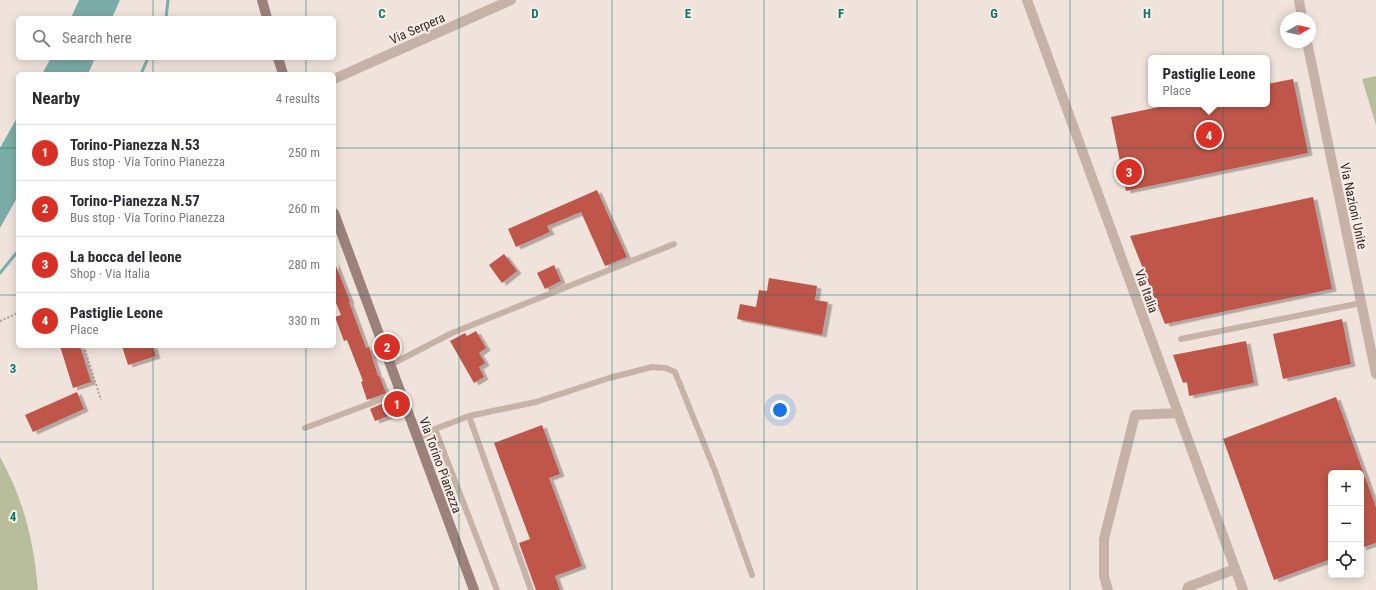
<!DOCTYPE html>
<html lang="en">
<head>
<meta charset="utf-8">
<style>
  :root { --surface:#fff; --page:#f2f2f3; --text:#2b2b33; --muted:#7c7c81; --line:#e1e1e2; --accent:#d93025 }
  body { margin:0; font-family:"Roboto Condensed",sans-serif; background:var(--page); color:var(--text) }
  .controls { position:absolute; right:12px; bottom:12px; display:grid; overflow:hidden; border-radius:6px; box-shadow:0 2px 10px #0003 }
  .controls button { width:36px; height:36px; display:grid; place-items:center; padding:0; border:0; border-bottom:1px solid var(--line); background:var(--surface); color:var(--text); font:20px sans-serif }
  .compass { position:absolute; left:1280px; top:12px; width:36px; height:36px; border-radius:50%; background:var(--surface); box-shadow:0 2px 10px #0003; rotate:81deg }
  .you { position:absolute; left:780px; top:410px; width:14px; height:14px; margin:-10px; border:3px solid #fff; border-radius:50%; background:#1a73e8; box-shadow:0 0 0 6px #1a73e833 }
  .badge { display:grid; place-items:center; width:26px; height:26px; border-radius:50%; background:var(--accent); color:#fff; font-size:13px; font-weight:700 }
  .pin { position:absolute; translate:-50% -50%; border:2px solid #fff; box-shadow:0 1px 4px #0006 }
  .popup { position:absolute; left:1148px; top:55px; width:122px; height:52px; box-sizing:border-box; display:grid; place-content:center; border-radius:6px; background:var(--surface); filter:drop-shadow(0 1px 3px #0005); font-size:13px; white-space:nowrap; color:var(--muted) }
  .popup b { font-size:15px; color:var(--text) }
  .popup::after { content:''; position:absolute; left:50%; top:100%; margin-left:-8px; border:8px solid transparent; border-top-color:var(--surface) }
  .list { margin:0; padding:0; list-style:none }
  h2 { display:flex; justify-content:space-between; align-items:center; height:52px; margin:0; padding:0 16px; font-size:17px }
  h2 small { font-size:13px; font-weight:400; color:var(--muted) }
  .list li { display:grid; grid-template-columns:26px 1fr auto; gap:12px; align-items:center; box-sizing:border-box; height:56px; padding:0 16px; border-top:1px solid var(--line) }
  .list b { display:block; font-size:15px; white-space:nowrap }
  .list p { margin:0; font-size:13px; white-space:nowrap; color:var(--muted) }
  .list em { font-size:13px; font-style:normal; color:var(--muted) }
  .icon { flex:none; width:22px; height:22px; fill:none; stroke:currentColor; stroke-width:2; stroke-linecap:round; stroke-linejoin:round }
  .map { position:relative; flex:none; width:1376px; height:590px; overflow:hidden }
  .search { position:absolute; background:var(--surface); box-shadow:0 2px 10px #0003; left:16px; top:16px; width:320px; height:44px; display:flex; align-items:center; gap:10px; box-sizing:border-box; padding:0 14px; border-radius:6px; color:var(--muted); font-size:15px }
  .panel { position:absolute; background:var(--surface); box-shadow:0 2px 10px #0003; left:16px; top:72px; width:320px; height:276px; border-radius:6px }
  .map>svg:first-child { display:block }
</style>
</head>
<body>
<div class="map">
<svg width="1376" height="590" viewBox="0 0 1376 590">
  <defs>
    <filter id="shadow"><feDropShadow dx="4.5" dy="2.5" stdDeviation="0" flood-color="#0004"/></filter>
  </defs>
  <rect width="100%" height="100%" fill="#f0e3db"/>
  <path fill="#b8be9c" d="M1376,76V125L1362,79Z
    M0,457C24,500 34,542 38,590H0Z"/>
  <path fill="#7caca7" d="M79,0H120L112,18H71Z
    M51,58H95L88,74H42Z
    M18,116V196L0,228V148Z"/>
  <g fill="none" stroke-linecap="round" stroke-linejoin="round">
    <path stroke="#7caca7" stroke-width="3" d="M166,18L168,0
      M141,74L148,58
      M0,273L18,251"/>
  </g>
  <path fill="#bf564a" filter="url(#shadow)" d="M1293,79L1308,153L1126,191L1111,117L1173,104H1267V84Z
    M597,190L627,257L605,266L581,212L547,226L550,232L516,247L508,229Z
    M1313,197L1332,289L1165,324L1130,236Z
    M504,254L517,271L502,283L489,265Z
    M334,261L350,301L349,302L366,348L369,347L378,376L379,375L386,393L367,400L361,382L363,381L347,340L344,341L335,317L341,315L334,298Z
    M554,265L561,281L545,289L537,273Z
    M769,278L817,286L815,300L828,302L822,335L737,319L740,304L756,307L759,290L767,291Z
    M1342,319L1351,364L1283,379L1273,334Z
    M476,331L486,348L479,353L485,363L479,367L484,377L474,383L450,341L465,333L467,336Z
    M1246,341L1254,383L1189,396L1187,382L1183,383L1173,355Z
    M60,346H80L91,382L73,388Z
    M122,346H153L156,356L128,365Z
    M77,392L84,409L33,432L25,415Z
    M1336,397L1376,507V543L1361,548V473H1331V559L1274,580L1223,439Z
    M386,402L391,415L375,421L370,409Z
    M542,425L560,474L549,478L582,566L555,576L560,590H536L519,543L530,539L494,443Z"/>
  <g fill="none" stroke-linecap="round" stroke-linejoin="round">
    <path stroke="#b39c92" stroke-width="2" stroke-dasharray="2 2" stroke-linecap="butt" d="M0,321L18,313
      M84,346L101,400"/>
    <path stroke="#c7b2a8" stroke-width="6" d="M1181,339L1361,303
      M390,365L452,333L674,244
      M469,416L531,590
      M305,428L401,392
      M435,429L469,416L536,402L609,378L652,367L666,368L675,372L715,471L752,575
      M418,439L435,429L497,590"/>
    <path stroke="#c7b2a8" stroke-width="10" d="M1027,0L1243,590
      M1299,0L1302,18
      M1307,42L1376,374
      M334,79L511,0
      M1108,590L1104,576V539L1135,415L1177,413
      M1187,590L1188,587L1235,569"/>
    <path stroke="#9b8179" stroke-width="10" d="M262,0L267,18
      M278,58L283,74
      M334,213L474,590"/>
  </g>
  <path fill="none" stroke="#0f766e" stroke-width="1" stroke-opacity="0.55" d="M153,0V18M306,0V18M459,0V590M612,0V590M764,0V590M917,0V590M1070,0V590M1223,0V590M153,58V74M306,58V74M0,148H18M334,148H1376M0,295H18M334,295H1376M153,346V590M306,346V590M0,442H1376"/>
  <g text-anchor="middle" stroke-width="4" stroke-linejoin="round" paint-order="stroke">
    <g font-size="13" fill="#352a28" stroke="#f8eee7">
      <text transform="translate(417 28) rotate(-24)" y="5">Via Serpera</text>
      <text transform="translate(1354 206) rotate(78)" y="5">Via Nazioni Unite</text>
      <text transform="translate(1147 291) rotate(70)" y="5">Via Italia</text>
      <text transform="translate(441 465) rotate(70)" y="5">Via Torino Pianezza</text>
    </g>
  </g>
  <g font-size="13" text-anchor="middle" font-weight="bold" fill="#0f766e" stroke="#f8eee7" stroke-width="4" stroke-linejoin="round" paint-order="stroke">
    <text x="382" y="18">C</text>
    <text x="535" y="18">D</text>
    <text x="688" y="18">E</text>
    <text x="841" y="18">F</text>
    <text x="994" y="18">G</text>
    <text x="1147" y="18">H</text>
    <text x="13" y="373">3</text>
    <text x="13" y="521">4</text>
  </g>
</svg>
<div class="controls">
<button>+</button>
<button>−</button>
<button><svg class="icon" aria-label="locate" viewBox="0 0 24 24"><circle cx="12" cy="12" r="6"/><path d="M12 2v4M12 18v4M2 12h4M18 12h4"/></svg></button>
</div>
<svg class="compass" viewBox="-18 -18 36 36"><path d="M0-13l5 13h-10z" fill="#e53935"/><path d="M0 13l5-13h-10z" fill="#7c7c81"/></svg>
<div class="you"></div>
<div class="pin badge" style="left:397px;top:404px">1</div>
<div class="pin badge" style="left:387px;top:347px">2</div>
<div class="pin badge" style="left:1129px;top:172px">3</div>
<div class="pin badge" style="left:1209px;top:135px">4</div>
<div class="popup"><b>Pastiglie Leone</b>Place</div>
<div class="search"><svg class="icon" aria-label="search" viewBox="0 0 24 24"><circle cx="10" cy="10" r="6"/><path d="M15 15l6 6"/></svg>Search here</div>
<section class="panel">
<h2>Nearby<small>4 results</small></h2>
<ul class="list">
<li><span class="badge">1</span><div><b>Torino-Pianezza N.53</b><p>Bus stop · Via Torino Pianezza</p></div><em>250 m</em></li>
<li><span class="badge">2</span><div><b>Torino-Pianezza N.57</b><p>Bus stop · Via Torino Pianezza</p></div><em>260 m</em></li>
<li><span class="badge">3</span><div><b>La bocca del leone</b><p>Shop · Via Italia</p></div><em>280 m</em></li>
<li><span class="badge">4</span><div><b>Pastiglie Leone</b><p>Place</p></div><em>330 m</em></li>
</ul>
</section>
</div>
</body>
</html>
